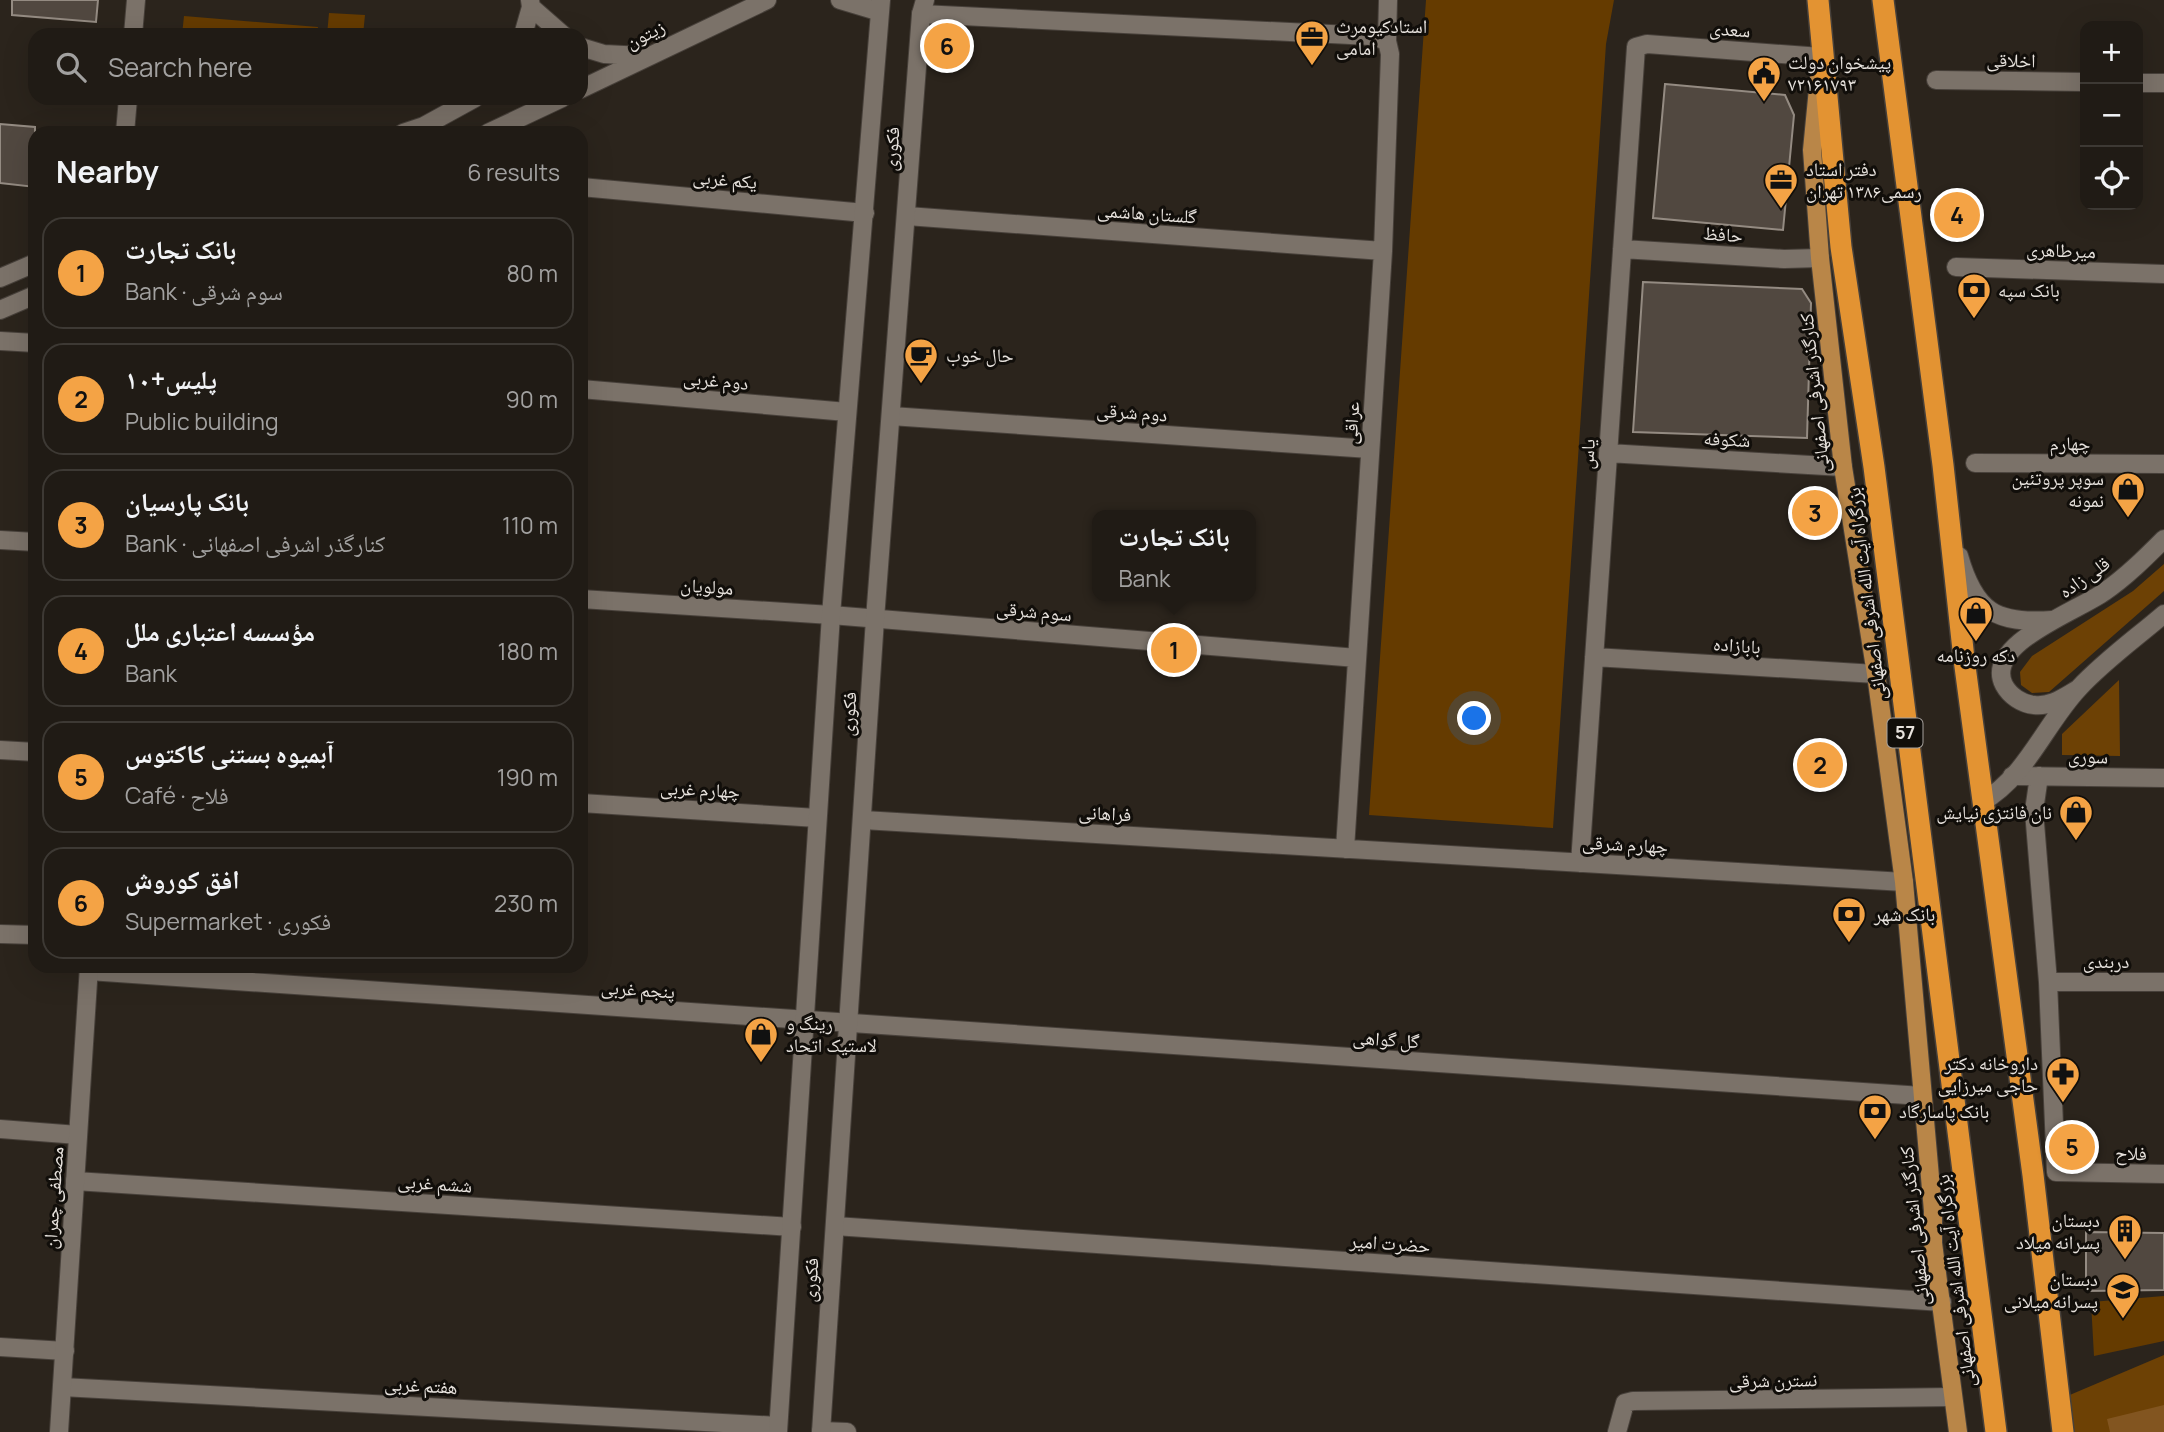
<!DOCTYPE html>
<html lang="en">
<head>
<meta charset="utf-8">
<style>
  :root { --surface:#201b15; --page:#2d2822; --text:#f1f3f6; --muted:#a2a1a0; --line:#3d3934; --accent:#f4a345 }
  body { margin:0; font-family:Manrope,"Noto Naskh Arabic",sans-serif; background:var(--page); color:var(--text) }
  .controls { position:absolute; right:21px; top:21px; display:grid; overflow:hidden; border-radius:14px; box-shadow:0 7px 28px #0002 }
  .controls button { width:63px; height:63px; display:grid; place-items:center; padding:0; border:0; border-bottom:2px solid var(--line); background:var(--surface); color:var(--text); font:35px sans-serif }
  .you { position:absolute; left:1475px; top:719px; width:24px; height:24px; margin:-18px; border:5px solid #fff; border-radius:50%; background:#1a73e8; box-shadow:0 0 0 10px #1a73e833 }
  .badge { display:grid; place-items:center; width:46px; height:46px; border-radius:50%; background:var(--accent); color:#111; font-size:23px; font-weight:700 }
  .pin { position:absolute; translate:-50% -50%; border:4px solid #fff; box-shadow:0 2px 7px #0006 }
  .popup { position:absolute; left:1092px; top:510px; width:164px; height:91px; box-sizing:border-box; display:grid; place-content:center; border-radius:14px; background:var(--surface); filter:drop-shadow(0 2px 5px #0005); font-size:23px; white-space:nowrap; color:var(--muted) }
  .popup b { font-size:26px; color:var(--text) }
  .popup::after { content:''; position:absolute; left:50%; top:100%; margin-left:-14px; border:14px solid transparent; border-top-color:var(--surface) }
  .list { margin:0; padding:0; list-style:none }
  h2 { display:flex; justify-content:space-between; align-items:center; height:91px; margin:0; padding:0 28px; font-size:30px }
  h2 small { font-size:23px; font-weight:400; color:var(--muted) }
  .list li { display:grid; grid-template-columns:46px 1fr auto; gap:21px; align-items:center; box-sizing:border-box; height:112px; margin:0 14px 14px; padding:0 14px; border:2px solid var(--line); border-radius:21px }
  .list b { display:block; font-size:26px; white-space:nowrap }
  .list p { margin:0; font-size:23px; white-space:nowrap; color:var(--muted) }
  .list em { font-size:23px; font-style:normal; color:var(--muted) }
  .icon { flex:none; width:38px; height:38px; fill:none; stroke:currentColor; stroke-width:2; stroke-linecap:round; stroke-linejoin:round }
  .map { position:relative; flex:none; width:2164px; height:1432px; overflow:hidden }
  .search { position:absolute; background:var(--surface); box-shadow:0 7px 28px #0002; left:28px; top:28px; width:560px; height:77px; display:flex; align-items:center; gap:18px; box-sizing:border-box; padding:0 24px; border-radius:21px; color:var(--muted); font-size:26px }
  .panel { position:absolute; background:var(--surface); box-shadow:0 7px 28px #0002; left:28px; top:126px; width:560px; height:847px; border-radius:21px }
  .map>svg:first-child { display:block }
</style>
</head>
<body>
<div class="map">
<svg width="2164" height="1432" viewBox="0 0 2164 1432">
  <rect width="100%" height="100%" fill="#2b241c"/>
  <path fill="#653b00" d="M1426,0H1614L1606,44L1553,828L1369,815Z
    M329,13L365,15L363,35H327Z
    M184,16L318,27L317,35H182Z
    M2164,1296V1341L2094,1356L2091,1302Z"/>
  <path fill="#6d4105" d="M2164,564V591L2049,692L2032,693L2021,685L2020,672L2032,656L2133,591Z
    M2119,680L2120,756L2062,755V734Z
    M2164,1355V1432H2070L2065,1397Z"/>
  <path fill="#825520" d="M2164,1405V1432H2110L2107,1419Z"/>
  <path fill="#514840" stroke="#948b82" stroke-width="2" d="M12,0H98L96,22L12,15Z
    M1665,84L1785,95L1794,115L1783,230L1653,218Z
    M0,124L35,127V187L0,183Z
    M1643,282L1802,289L1811,303L1807,438L1633,432Z
    M2086,1232L2164,1233V1290L2086,1291Z"/>
  <g fill="none" stroke-linecap="round" stroke-linejoin="round">
    <g stroke="#47403a" stroke-width="20">
      <path id="street" d="M921,14L1371,36L1387,41
        M1936,80L2085,82
        M2138,83H2164
        M581,187L865,213
        M907,216L1383,251
        M1622,249L1784,259L1820,258
        M1956,267L2164,274
        M0,341L35,343
        M581,389L847,412
        M891,416L1370,449
        M1608,453L1843,467
        M1975,463L2164,464
        M0,540L35,542
        M581,599L831,615L1357,658
        M1594,657L1876,674
        M0,750L35,752
        M2012,776L2164,778
        M2039,776L2034,811L2048,982L2056,1172L2164,1174
        M581,803L817,818
        M863,820L1904,882
        M1345,849L1383,251L1390,54L1387,41L1388,0
        M1580,863L1636,47L1647,44L1821,57
        M0,934L35,935
        M89,971L1922,1096
        M2048,982H2164
        M0,1129L78,1135
        M75,1181L792,1227
        M835,1226L1942,1302
        M0,1347L65,1351
        M62,1387L778,1426
        M821,1431L847,1432
        M1617,1432L1625,1403L1633,1401L1953,1397"/>
    </g>
    <g stroke="#47403a" stroke-width="20">
      <path id="secondary" d="M840,0L880,12
        M531,7L563,35
        M133,35L136,0
        M523,35L531,7L530,0
        M581,47L604,54L643,56
        M581,89L767,0
        M125,133L128,98
        M403,133L424,126L475,98
        M488,133L562,98
        M0,278L35,263
        M0,310L35,295
        M1959,556C1975,612 1996,624 2052,620
        M2078,689C2064,697 2051,707 2034,705C2022,704 2010,696 2004,685C1983,644 2078,611 2104,592C2126,577 2146,557 2164,539
        M1982,802C2027,776 2045,724 2079,688C2104,661 2136,638 2164,614
        M59,1432L89,966
        M778,1432L831,615L881,0
        M821,1432L875,619L921,14L925,0"/>
    </g>
    <g stroke="#47403a" stroke-width="20">
      <path id="primary" d="M1819,78L1812,150L1820,258L1843,467L1876,674L1904,882L1933,1211V1243L1958,1432"/>
    </g>
    <g stroke="#47403a" stroke-width="24">
      <path id="highway" d="M1818,0L1841,247L1874,467L1996,1432
        M1883,0L1943,465L1964,659L2033,1175L2063,1432"/>
    </g>
    <use href="#street" stroke="#7b7269" stroke-width="18"/>
    <use href="#secondary" stroke="#7b7269" stroke-width="18"/>
    <use href="#primary" stroke="#b98648" stroke-width="18"/>
    <use href="#highway" stroke="#e39332" stroke-width="21"/>
  </g>
  <defs>
    <g id="office-pin" transform="scale(1.75)"><path d="M0 17L-7.5 6A9.5 9.5 0 1 1 7.5 6Z" fill="#f4a345" stroke="#110e0a"/><path d="M-6-3h4V-5.5h4V-3h4V5H-6ZM-1-4.5V-3h2v-1.5ZM-6 0V1H6V0Z" fill="#111"/></g>
    <g id="civic-pin" transform="scale(1.75)"><path d="M0 17L-7.5 6A9.5 9.5 0 1 1 7.5 6Z" fill="#f4a345" stroke="#110e0a"/><path d="M-.6-6.5H3V-4.5H.6V-3L4-1V1h2V6H-6V1h2V-1L-.6-3ZM-1.2 2.5V6h2.4V2.5Z" fill="#111"/></g>
    <g id="bank-pin" transform="scale(1.75)"><path d="M0 17L-7.5 6A9.5 9.5 0 1 1 7.5 6Z" fill="#f4a345" stroke="#110e0a"/><path d="M-6-4H6V4H-6ZM0-2.3a2.3 2.3 0 1 0 0 4.6a2.3 2.3 0 1 0 0-4.6Z" fill="#111"/></g>
    <g id="cafe-pin" transform="scale(1.75)"><path d="M0 17L-7.5 6A9.5 9.5 0 1 1 7.5 6Z" fill="#f4a345" stroke="#110e0a"/><path d="M-5.5-4.5H6V0H3Q3 3.5 0 3.5H-2.5Q-5.5 3.5-5.5 0ZM3-3.2v2h1.7v-2ZM-6 4.5H4V6H-6Z" fill="#111"/></g>
    <g id="shop-pin" transform="scale(1.75)"><path d="M0 17L-7.5 6A9.5 9.5 0 1 1 7.5 6Z" fill="#f4a345" stroke="#110e0a"/><path d="M-5-2.5h2.3a2.7 3.5 0 0 1 5.4 0H5L5.5 6h-11ZM-1.5-2.5h3a1.5 2.3 0 0 0-3 0Z" fill="#111"/></g>
    <g id="pharmacy-pin" transform="scale(1.75)"><path d="M0 17L-7.5 6A9.5 9.5 0 1 1 7.5 6Z" fill="#f4a345" stroke="#110e0a"/><path d="M-2-6h4v4h4v4h-4v4h-4v-4h-4v-4h4Z" fill="#111"/></g>
    <g id="building-pin" transform="scale(1.75)"><path d="M0 17L-7.5 6A9.5 9.5 0 1 1 7.5 6Z" fill="#f4a345" stroke="#110e0a"/><path d="M-4-6H4V6H1V3H-1V6H-4ZM-2.5-4.3h1.7v1.8h-1.7ZM.8-4.3h1.7v1.8H.8ZM-2.5-1h1.7V.8h-1.7ZM.8-1h1.7V.8H.8Z" fill="#111"/></g>
    <g id="school-pin" transform="scale(1.75)"><path d="M0 17L-7.5 6A9.5 9.5 0 1 1 7.5 6Z" fill="#f4a345" stroke="#110e0a"/><path d="M0-5L7-2L0 1L-7-2ZM-4 1L0 2.5L4 1V4Q0 6-4 4Z" fill="#111"/></g>
  </defs>
  <g fill-rule="evenodd">
    <use href="#office-pin" x="1312" y="37"/>
    <use href="#civic-pin" x="1764" y="73"/>
    <use href="#office-pin" x="1781" y="180"/>
    <use href="#bank-pin" x="1974" y="290"/>
    <use href="#cafe-pin" x="921" y="355"/>
    <use href="#shop-pin" x="2128" y="489"/>
    <use href="#shop-pin" x="1976" y="613"/>
    <use href="#shop-pin" x="2076" y="812"/>
    <use href="#bank-pin" x="1849" y="914"/>
    <use href="#shop-pin" x="761" y="1034"/>
    <use href="#pharmacy-pin" x="2063" y="1074"/>
    <use href="#bank-pin" x="1875" y="1111"/>
    <use href="#building-pin" x="2125" y="1231"/>
    <use href="#school-pin" x="2123" y="1290"/>
  </g>
  <g text-anchor="middle" stroke-width="6" stroke-linejoin="round" paint-order="stroke">
    <rect fill="#110e0a" stroke="#a7a29e" stroke-width="2" x="1887.5" y="718.5" width="35" height="29" rx="5"/>
    <g font-size="18" font-weight="bold" fill="#e7e2dd">
      <text x="1905" y="739">57</text>
    </g>
    <g font-size="19" fill="#e7e2dd" stroke="#110e0a" text-anchor="start">
      <text x="1336" y="33">استادکیومرث<tspan x="1336" dy="22">امامی</tspan></text>
      <text x="1788" y="69">پیشخوان دولت<tspan x="1788" dy="22">۷۲۱۶۱۷۹۳</tspan></text>
      <text x="1806" y="176">دفتر استاد<tspan x="1806" dy="22">رسمی۱۳۸۶ تهران</tspan></text>
      <text x="1998" y="297">بانک سپه</text>
      <text x="946" y="362">حال خوب</text>
      <text x="2104" y="485" text-anchor="end">سوپر پروتئین<tspan x="2104" dy="22">نمونه</tspan></text>
      <text x="1976" y="662" text-anchor="middle">دکه روزنامه</text>
      <text x="2052" y="819" text-anchor="end">نان فانتزی نیایش</text>
      <text x="1874" y="921">بانک شهر</text>
      <text x="786" y="1030">رینگ و<tspan x="786" dy="22">لاستیک اتحاد</tspan></text>
      <text x="2038" y="1070" text-anchor="end">داروخانه دکتر<tspan x="2038" dy="22">حاجی میرزایی</tspan></text>
      <text x="1899" y="1118">بانک پاسارگاد</text>
      <text x="2100" y="1227" text-anchor="end">دبستان<tspan x="2100" dy="22">پسرانه میلاد</tspan></text>
      <text x="2098" y="1286" text-anchor="end">دبستان<tspan x="2098" dy="22">پسرانه میلانی</tspan></text>
    </g>
    <g font-size="19" fill="#e7e2dd" stroke="#110e0a">
      <text transform="translate(1730 29) rotate(4)" y="7">سعدی</text>
      <text transform="translate(645 34) rotate(-26)" y="7">زیتون</text>
      <text transform="translate(2011 60) rotate(1)" y="7">اخلاقی</text>
      <text transform="translate(891 149) rotate(-86)" y="7">فکوری</text>
      <text transform="translate(725 179) rotate(5)" y="7">یکم غربی</text>
      <text transform="translate(1147 213) rotate(4)" y="7">گلستان هاشمی</text>
      <text transform="translate(1723 234) rotate(4)" y="7">حافظ</text>
      <text transform="translate(2061 250) rotate(2)" y="7">میرطاهری</text>
      <text transform="translate(716 380) rotate(5)" y="7">دوم غربی</text>
      <text transform="translate(1814 393) rotate(-96)" y="7">کنارگذر اشرفی اصفهانی</text>
      <text transform="translate(1132 412) rotate(4)" y="7">دوم شرقی</text>
      <text transform="translate(1351 423) rotate(-86)" y="7">عراقی</text>
      <text transform="translate(1727 439) rotate(3)" y="7">شکوفه</text>
      <text x="2070" y="450">چهارم</text>
      <text transform="translate(1587 454) rotate(-86)" y="7">یاس</text>
      <text transform="translate(2084 577) rotate(-35)" y="7">قلی زاده</text>
      <text transform="translate(707 586) rotate(4)" y="7">مولویان</text>
      <text transform="translate(1866 594) rotate(-97)" y="7">بزرگراه آیت الله اشرفی اصفهانی</text>
      <text transform="translate(1034 611) rotate(5)" y="7">سوم شرقی</text>
      <text transform="translate(1737 645) rotate(4)" y="7">بابازاده</text>
      <text transform="translate(848 714) rotate(-86)" y="7">فکوری</text>
      <text transform="translate(2088 756) rotate(1)" y="7">سوری</text>
      <text transform="translate(700 789) rotate(3)" y="7">چهارم غربی</text>
      <text transform="translate(1105 813) rotate(3)" y="7">فراهانی</text>
      <text transform="translate(1625 844) rotate(3)" y="7">چهارم شرقی</text>
      <text x="2106" y="968">دربندی</text>
      <text transform="translate(638 989) rotate(4)" y="7">پنجم غربی</text>
      <text transform="translate(1386 1039) rotate(4)" y="7">گل گواهی</text>
      <text transform="translate(2131 1153) rotate(1)" y="7">فلاح</text>
      <text transform="translate(435 1183) rotate(4)" y="7">ششم غربی</text>
      <text transform="translate(53 1198) rotate(-86)" y="7">مصطفی چمران</text>
      <text transform="translate(1914 1226) rotate(-96)" y="7">کنارگذر اشرفی اصفهانی</text>
      <text transform="translate(1390 1243) rotate(4)" y="7">حضرت امیر</text>
      <text transform="translate(810 1280) rotate(-86)" y="7">فکوری</text>
      <text transform="translate(1955 1281) rotate(-97)" y="7">بزرگراه آیت الله اشرفی اصفهانی</text>
      <text transform="translate(1773 1380) rotate(-1)" y="7">نسترن شرقی</text>
      <text transform="translate(421 1385) rotate(3)" y="7">هفتم غربی</text>
    </g>
  </g>
</svg>
<div class="controls">
<button>+</button>
<button>−</button>
<button><svg class="icon" aria-label="locate" viewBox="0 0 24 24"><circle cx="12" cy="12" r="6"/><path d="M12 2v4M12 18v4M2 12h4M18 12h4"/></svg></button>
</div>
<div class="you"></div>
<div class="pin badge" style="left:1174px;top:650px">1</div>
<div class="popup"><b>بانک تجارت</b>Bank</div>
<div class="pin badge" style="left:1820px;top:765px">2</div>
<div class="pin badge" style="left:1815px;top:513px">3</div>
<div class="pin badge" style="left:1957px;top:215px">4</div>
<div class="pin badge" style="left:2072px;top:1147px">5</div>
<div class="pin badge" style="left:947px;top:46px">6</div>
<div class="search"><svg class="icon" aria-label="search" viewBox="0 0 24 24"><circle cx="10" cy="10" r="6"/><path d="M15 15l6 6"/></svg>Search here</div>
<section class="panel">
<h2>Nearby<small>6 results</small></h2>
<ul class="list">
<li><span class="badge">1</span><div><b>بانک تجارت</b><p>Bank · سوم شرقی</p></div><em>80 m</em></li>
<li><span class="badge">2</span><div><b>پلیس+۱۰</b><p>Public building</p></div><em>90 m</em></li>
<li><span class="badge">3</span><div><b>بانک پارسیان</b><p>Bank · کنارگذر اشرفی اصفهانی</p></div><em>110 m</em></li>
<li><span class="badge">4</span><div><b>مؤسسه اعتباری ملل</b><p>Bank</p></div><em>180 m</em></li>
<li><span class="badge">5</span><div><b>آبمیوه بستنی کاکتوس</b><p>Café · فلاح</p></div><em>190 m</em></li>
<li><span class="badge">6</span><div><b>افق کوروش</b><p>Supermarket · فکوری</p></div><em>230 m</em></li>
</ul>
</section>
</div>
</body>
</html>
